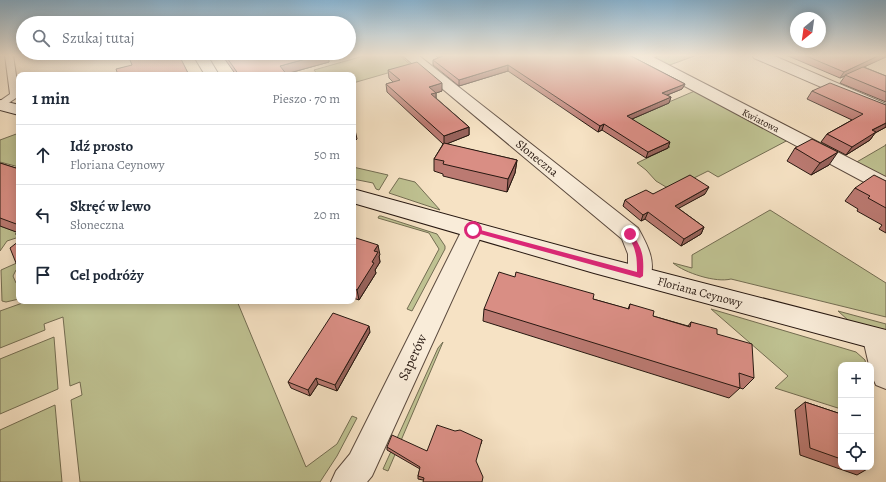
<!DOCTYPE html>
<html lang="pl">
<head>
<meta charset="utf-8">
<style>
  :root { --surface:#fff; --page:#f2f2f3; --text:#1f2937; --muted:#747a83; --line:#e0e1e3 }
  body { margin:0; font-family:Alegreya,serif; background:var(--page); color:var(--text) }
  .controls { position:absolute; right:12px; bottom:12px; display:grid; overflow:hidden; border-radius:8px; box-shadow:0 2px 10px #0003 }
  .controls button { width:36px; height:36px; display:grid; place-items:center; padding:0; border:0; border-bottom:1px solid var(--line); background:var(--surface); color:var(--text); font:20px sans-serif }
  .compass { position:absolute; left:790px; top:12px; width:36px; height:36px; border-radius:50%; background:var(--surface); box-shadow:0 2px 10px #0003; rotate:209deg }
  .stop { position:absolute; width:12px; height:12px; margin:-9px; border:3px solid #db2777; border-radius:50%; background:#fff }
  .stop.end { background:#db2777; border-color:#fff; box-shadow:0 1px 4px #0008 }
  .list { margin:0; padding:0; list-style:none }
  h2 { display:flex; justify-content:space-between; align-items:center; height:52px; margin:0; padding:0 16px; font-size:17px }
  h2 small { font-size:13px; font-weight:400; color:var(--muted) }
  .list li { display:grid; grid-template-columns:26px 1fr auto; gap:12px; align-items:center; box-sizing:border-box; height:60px; padding:0 16px; border-top:1px solid var(--line) }
  .list b { display:block; font-size:15px; white-space:nowrap }
  .list p { margin:0; font-size:13px; white-space:nowrap; color:var(--muted) }
  .list em { font-size:13px; font-style:normal; color:var(--muted) }
  .icon { flex:none; width:22px; height:22px; fill:none; stroke:currentColor; stroke-width:2; stroke-linecap:round; stroke-linejoin:round }
  .map { position:relative; flex:none; width:886px; height:482px; overflow:hidden }
  .search { position:absolute; background:var(--surface); box-shadow:0 2px 10px #0003; left:16px; top:16px; width:340px; height:44px; display:flex; align-items:center; gap:10px; box-sizing:border-box; padding:0 14px; border-radius:22px; color:var(--muted); font-size:15px }
  .panel { position:absolute; background:var(--surface); box-shadow:0 2px 10px #0003; left:16px; top:72px; width:340px; height:232px; border-radius:8px }
  .map>svg:first-child { display:block }
</style>
</head>
<body>
<div class="map">
<svg width="886" height="482" viewBox="0 0 886 482">
  <rect width="100%" height="100%" fill="#f6e2c4"/>
  <filter id="stains"><feTurbulence type="fractalNoise" baseFrequency=".005" numOctaves="4"/><feColorMatrix values="0 0 0 0 .2 0 0 0 0 .09 0 0 0 0 .02 0 0 0 .5 -.17"/></filter>
  <radialGradient id="worn" r=".72"><stop offset=".6" stop-color="#630" stop-opacity="0"/><stop offset="1" stop-color="#630" stop-opacity=".3"/></radialGradient>
  <path fill="#bfc292" stroke="#736d52" d="M367,55H399L412,66L353,83V75H318L314,70Z
    M661,55H697L667,66L653,59Z
    M697,90L790,139L718,177L708,171L674,188L666,187L656,181L646,170L637,163L670,147L627,120Z
    M19,133V167L0,162V140Z
    M886,144V178L855,163L886,145Z
    M353,167L388,175L379,190L376,189L373,183L353,179Z
    M399,178L415,182L440,210L389,193Z
    M770,210L886,283V317L731,279C716,283 685,273 673,263L692,268V255Z
    M379,216H381L437,234L445,246V249L412,311L407,309L439,249L429,233L378,218Z
    M0,226L17,232L15,234L19,237L7,241L0,251Z
    M19,262V269L16,270L13,276L16,283L19,282V299L6,302L2,301L1,270Z
    M28,301H237L306,467L337,444L352,416L357,418L337,456L320,482H80L71,400L82,395L80,382L70,386L63,317L44,324L45,330L0,348V311Z
    M711,309L856,352L865,360L866,365H841V409L775,388L788,376Z
    M838,311L886,324V330L849,321Z
    M54,337L58,389L0,414V359Z
    M443,342L388,471L383,469L438,348Z
    M55,405L62,482H0V430Z"/>
  <g fill="none" stroke-linecap="round" stroke-linejoin="round">
    <g stroke="#5b4a3e" stroke-width="2">
      <path id="lane" d="M5,55H13L19,96L1,108L0,101L10,94Z
        M646,55H658L647,61H641L640,59Z"/>
    </g>
    <g stroke="#5b4a3e" stroke-width="2">
      <path id="street" d="M193,55H207L219,75H205Z
        M402,55H418L638,228C647,244 658,264 648,282L640,285L632,282L628,276V254L622,239Z
        M630,55H649L886,177V191L879,190L632,58Z
        M752,55H772L886,104V115L754,58Z
        M473,222L481,225L484,230L372,476L367,482H331L336,471L350,454L462,230L465,225Z
        M876,328L886,333V389L876,385L872,376L871,365H869L863,339L867,331Z"/>
    </g>
    <g stroke="#271811" stroke-width="2">
      <path id="secondary" d="M0,100L19,105V115L0,110Z
        M353,189L594,255L886,330V352L594,273L353,203Z"/>
    </g>
    <use href="#lane" fill="#f9ecd9" fill-rule="evenodd"/>
    <use href="#street" fill="#f9ecd9" fill-rule="evenodd"/>
    <use href="#secondary" fill="#f9ecd9" fill-rule="evenodd"/>
  </g>
  <path fill="#bb7a72" stroke="#271811" d="M222,55H328L329,62L286,74L287,75H236Z
    M435,55H629L685,84L682,89L667,95L671,97L669,103L632,119L668,148L646,158L602,130L598,132L508,71L459,86L433,65V60L438,58Z
    M786,55H886L864,67L886,76V102L840,83L845,76L840,78Z
    M388,70L442,91L436,93V98L469,127V135L446,144L517,160L515,173L507,192L443,176V174L434,171V159L443,144L387,92L386,84L393,82L389,78Z
    M812,91L886,105V127L875,133L870,140L846,155L821,142L827,134L852,120L807,99Z
    M795,148L829,165L811,175L787,161Z
    M0,163L19,169V233L0,226Z
    M886,181V233L879,229L882,225L857,211L858,209L845,201L855,188Z
    M653,194H705L678,208L704,227L701,234L681,246L645,219L641,221L623,206L625,200Z
    M353,231L355,238L380,255L379,256L380,262L375,270L376,273L359,300L353,298Z
    M593,299L628,309L630,304L653,316L688,326L691,322L717,334L754,378L743,389L740,388L729,398L483,321L484,309Z
    M370,332L337,391L318,384L310,396L291,388L288,382Z
    M805,402L841,414V467H869V468L857,475L800,455L795,410Z
    M482,440L481,444L423,480L418,479V476L420,469L387,450V447L427,451Z"/>
  <path fill="#98635c" stroke="#271811" d="M320,55H328L329,62L282,75L280,66Z
    M880,55H886V57L840,78L844,72Z
    M508,65V71L459,86V80Z
    M442,83V91L436,93V101L432,102L429,87Z
    M685,84L682,89L660,98L662,93Z
    M671,97L669,103L625,122L627,116Z
    M886,123V127L875,133L870,140L846,155L852,147L872,130Z
    M604,124L602,130L598,132L600,126Z
    M469,127V135L444,145V136Z
    M355,130L357,139L353,143V133Z
    M670,142L668,148L646,158L648,152Z
    M838,152L829,165L811,175L820,163Z
    M517,160L515,173L507,192L508,179Z
    M709,187L705,194L672,212L675,206Z
    M648,212L645,219L641,221L643,215Z
    M704,227L701,234L681,246L684,239Z
    M354,231L356,241L353,246V232Z
    M378,245L380,255L379,256L380,262L375,270L376,273L359,300L357,290L372,262L374,251Z
    M369,326L370,332L337,391L335,385Z
    M316,378L318,384L310,396L308,390Z"/>
  <path fill="#d98e84" stroke="#271811" d="M128,55H179L189,75H118L116,69L132,65Z
    M225,55H320L280,66L287,75H239Z
    M442,55H629L685,84L662,93L671,97L627,116L670,142L648,152L604,124L600,126L508,65L459,80L433,60L443,56Z
    M804,55H880L844,72Z
    M417,62L442,83L429,87L436,93L431,94L469,127L444,136L386,84L400,80L388,70Z
    M863,67L886,76V92L845,75Z
    M830,83L886,105V123L872,130L876,132L852,147L827,134L863,114L812,91Z
    M812,139L838,152L820,163L795,148Z
    M444,143L517,160L508,179L443,164L444,161L434,159Z
    M0,163L19,169V225L0,218Z
    M690,175L709,187L675,206L704,227L684,239L648,212L643,215L625,200L646,190L653,194Z
    M874,175L886,181V208L868,198L870,196L855,188Z
    M353,237L378,245L374,251L378,252L372,262L374,263L357,290L353,288Z
    M19,241V268H18L10,248Z
    M499,272L515,277L516,272L594,294L593,299L629,309L630,304L654,311L653,316L690,327L691,322L717,329V334L752,344L754,378L739,373L740,388L484,309Z
    M333,313L369,326L335,385L316,378L308,390L288,382Z
    M805,402L841,414V459L810,448Z
    M437,425L455,431L460,430L482,440L476,461L483,477L482,482H423L424,478L418,476L420,467L387,447L392,435L427,451Z"/>
  <linearGradient id="sky" x2="0" y2="1"><stop stop-color="#8ab7d6"/><stop offset="0.45" stop-color="#fbf2e4"/><stop offset="1" stop-color="#fbf2e4" stop-opacity="0"/></linearGradient>
  <rect width="886" height="123" fill="url(#sky)"/>
  <path fill="#db2777" d="M470,228H473L637,272C637,255 636,249 627,234L630,232L632,233C643,250 644,256 643,276L640,278L473,232L469,230Z"/>
  <g text-anchor="middle" stroke-width="3" stroke-linejoin="round" paint-order="stroke">
    <g font-size="10" fill="#271811" stroke="#f9ecd9">
      <text transform="translate(761 120) rotate(27)" y="4">Kwiatowa</text>
    </g>
    <g font-size="12" fill="#271811" stroke="#f9ecd9">
      <text transform="translate(537 158) rotate(39)" y="4">Słoneczna</text>
      <text transform="translate(700 292) rotate(15)" y="4">Floriana Ceynowy</text>
    </g>
    <g font-size="14" fill="#271811" stroke="#f9ecd9">
      <text transform="translate(412 357) rotate(-65)" y="5">Saperów</text>
    </g>
  </g>
  <rect width="100%" height="100%" filter="url(#stains)"/>
  <rect width="100%" height="100%" fill="url(#worn)"/>
</svg>
<div class="controls">
<button>+</button>
<button>−</button>
<button><svg class="icon" aria-label="locate" viewBox="0 0 24 24"><circle cx="12" cy="12" r="6"/><path d="M12 2v4M12 18v4M2 12h4M18 12h4"/></svg></button>
</div>
<svg class="compass" viewBox="-18 -18 36 36"><path d="M0-13l5 13h-10z" fill="#e53935"/><path d="M0 13l5-13h-10z" fill="#747a83"/></svg>
<div class="stop" style="left:473px;top:230px"></div>
<div class="stop end" style="left:630px;top:234px"></div>
<div class="search"><svg class="icon" aria-label="search" viewBox="0 0 24 24"><circle cx="10" cy="10" r="6"/><path d="M15 15l6 6"/></svg>Szukaj tutaj</div>
<section class="panel">
<h2>1 min<small>Pieszo · 70 m</small></h2>
<ul class="list">
<li><svg class="icon" aria-label="ahead" viewBox="0 0 24 24"><path d="M12 20V5M6 11l6-6 6 6"/></svg><div><b>Idź prosto</b><p>Floriana Ceynowy</p></div><em>50 m</em></li>
<li><svg class="icon" aria-label="left" viewBox="0 0 24 24"><path d="M17 20v-9H6M10 6l-5 5 5 5"/></svg><div><b>Skręć w lewo</b><p>Słoneczna</p></div><em>20 m</em></li>
<li><svg class="icon" aria-label="arrive" viewBox="0 0 24 24"><path d="M6 21V4h12l-3 4 3 4H6"/></svg><div><b>Cel podróży</b></div></li>
</ul>
</section>
</div>
</body>
</html>
